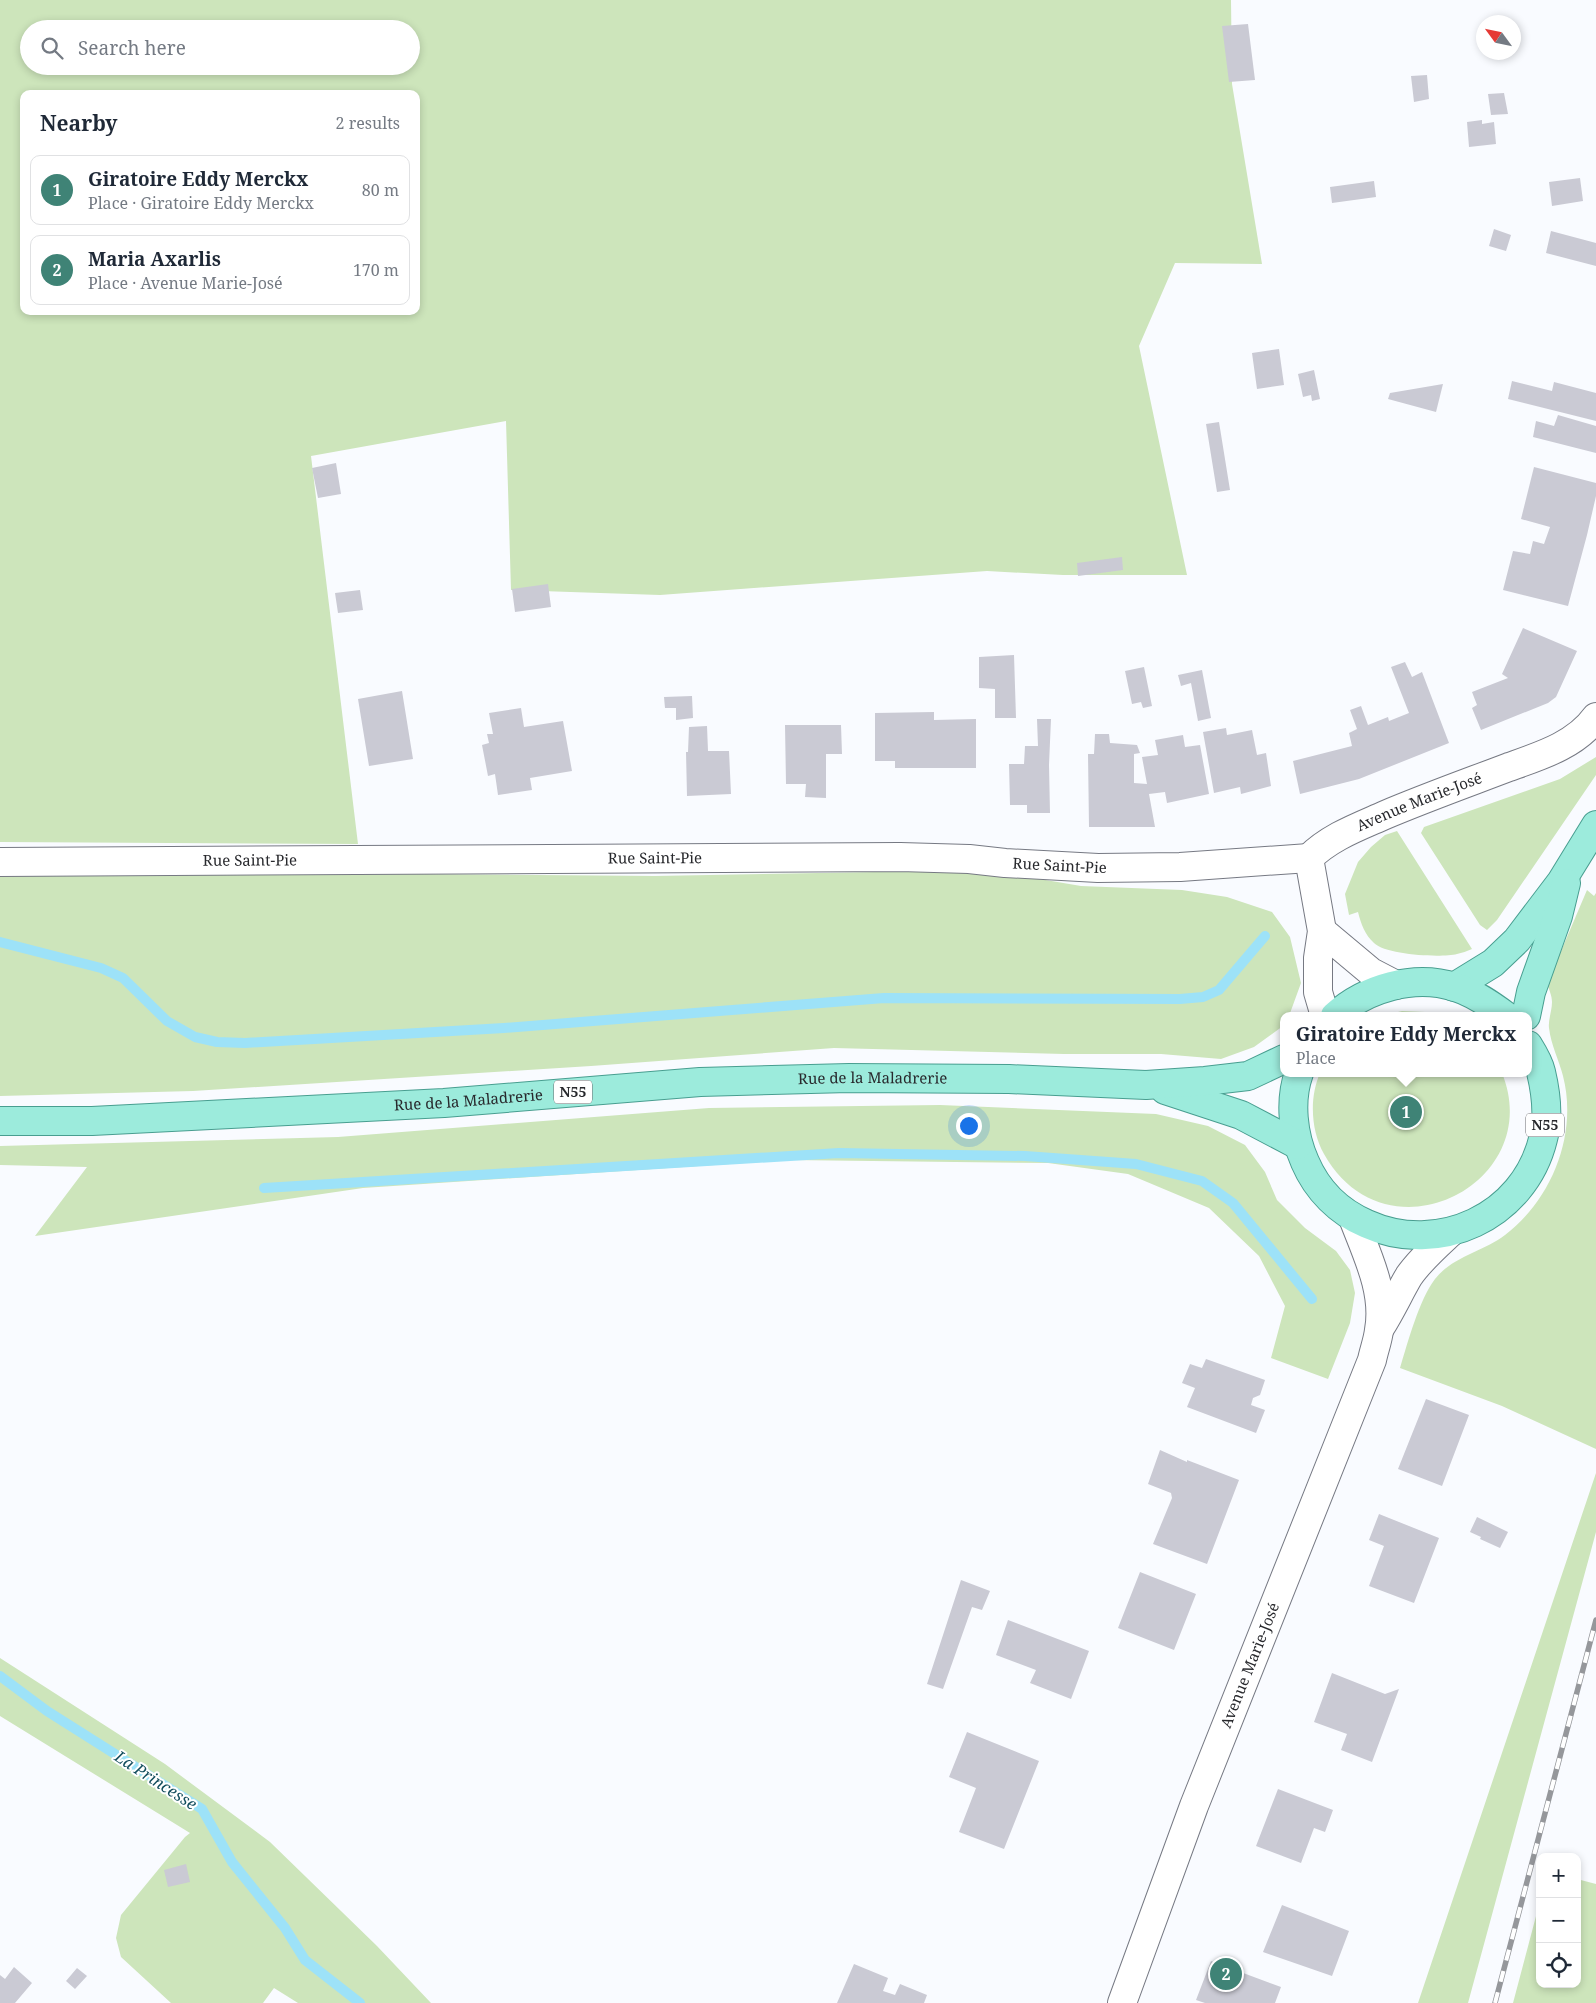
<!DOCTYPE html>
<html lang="en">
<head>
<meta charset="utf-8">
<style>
  :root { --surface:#fff; --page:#f2f2f3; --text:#1f2937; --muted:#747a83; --line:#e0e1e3; --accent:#3f8376 }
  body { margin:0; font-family:"Noto Serif",serif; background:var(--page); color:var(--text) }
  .controls { position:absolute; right:15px; bottom:15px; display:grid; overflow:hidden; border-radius:10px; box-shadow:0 2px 8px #0003 }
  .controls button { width:45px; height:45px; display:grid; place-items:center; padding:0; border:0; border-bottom:1px solid var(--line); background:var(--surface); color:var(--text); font:25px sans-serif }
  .compass { position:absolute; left:1476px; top:15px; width:45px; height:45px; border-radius:50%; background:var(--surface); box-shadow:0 2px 8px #0003; rotate:303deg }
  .you { position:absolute; left:968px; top:1125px; width:18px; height:18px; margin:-12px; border:4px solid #fff; border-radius:50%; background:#1a73e8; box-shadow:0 0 0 8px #1a73e833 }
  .badge { display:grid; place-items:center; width:32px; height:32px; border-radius:50%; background:var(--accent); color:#fff; font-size:16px; font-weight:700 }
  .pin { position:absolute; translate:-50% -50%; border:2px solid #fff; box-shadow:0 1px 5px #0006 }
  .popup { position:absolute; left:1280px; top:1012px; width:252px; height:65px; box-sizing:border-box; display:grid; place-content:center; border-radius:10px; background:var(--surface); filter:drop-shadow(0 1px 4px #0005); font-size:16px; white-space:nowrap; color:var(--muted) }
  .popup b { font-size:19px; color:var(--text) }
  .popup::after { content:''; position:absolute; left:50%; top:100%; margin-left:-10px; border:10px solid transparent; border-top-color:var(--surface) }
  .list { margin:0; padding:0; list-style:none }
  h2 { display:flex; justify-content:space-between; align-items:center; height:65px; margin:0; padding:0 20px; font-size:21px }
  h2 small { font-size:16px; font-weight:400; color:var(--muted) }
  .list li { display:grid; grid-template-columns:32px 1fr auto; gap:15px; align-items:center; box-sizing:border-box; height:70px; margin:0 10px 10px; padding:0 10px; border:1px solid var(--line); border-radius:10px }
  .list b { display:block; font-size:19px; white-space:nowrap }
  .list p { margin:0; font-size:16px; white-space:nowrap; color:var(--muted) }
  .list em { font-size:16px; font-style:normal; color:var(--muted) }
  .icon { flex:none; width:28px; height:28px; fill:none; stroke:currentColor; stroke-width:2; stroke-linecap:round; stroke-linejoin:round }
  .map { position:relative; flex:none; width:1596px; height:2003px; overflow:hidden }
  .search { position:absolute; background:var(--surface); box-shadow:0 2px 8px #0003; left:20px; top:20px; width:400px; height:55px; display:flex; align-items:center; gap:12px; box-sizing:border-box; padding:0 18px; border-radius:28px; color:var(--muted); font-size:19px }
  .panel { position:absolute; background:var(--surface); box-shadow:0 2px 8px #0003; left:20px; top:90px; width:400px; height:225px; border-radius:10px }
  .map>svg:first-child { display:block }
</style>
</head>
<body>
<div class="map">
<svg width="1596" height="2003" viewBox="0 0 1596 2003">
  <rect width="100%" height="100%" fill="#f9fbff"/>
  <path fill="#cde5bb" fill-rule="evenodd" d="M0,0H1231L1232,84L1262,264L1175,263L1139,346L1187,575H1063L987,571L660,595L511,590L506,421L311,456L358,844L0,842ZM29,29H411V66H29ZM24,94H416V311H24Z
    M1596,757V775L1497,920L1487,930L1480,925L1421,833L1424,827L1560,779Z
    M1397,831L1472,949C1467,951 1462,953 1457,954C1441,958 1386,955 1374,943C1365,935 1361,924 1358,912L1349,915L1345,894L1358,862L1371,847L1385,835Z
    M987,870L1081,886L1182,890L1227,897L1272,912L1290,937L1301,983L1289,1016H1284L1283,1026L1254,1047L1221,1059L1161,1054H1064L834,1048L591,1066L193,1091L0,1096V876L423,874L655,876Z
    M1587,890L1594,896L1596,893V1449L1502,1406L1400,1368C1408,1342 1419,1300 1435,1279C1453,1256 1483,1252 1505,1235C1552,1199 1578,1134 1563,1076C1559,1060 1551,1045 1549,1028C1548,1020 1552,1011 1552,1002C1552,996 1549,989 1547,984Z
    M1402,1011L1425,1012L1440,1016H1382Z
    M1320,1073H1502C1547,1184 1386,1265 1324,1154C1311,1131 1309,1098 1320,1073Z
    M940,1105L1156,1114L1208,1126L1245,1145L1265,1172L1277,1200L1305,1228L1336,1251L1350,1270L1355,1293L1350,1323L1328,1379L1271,1358L1285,1306L1259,1256L1209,1208L1128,1174L1048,1163L789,1160L363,1188L35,1236L87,1167L0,1165V1146L338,1137L709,1108Z
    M1596,1473V1532L1468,2003H1418Z
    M0,1658L165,1764L270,1842L377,1946L431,2003H298L274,1988L263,2003H171L121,1957L116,1938L121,1915L185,1837L190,1833L0,1716Z
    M1577,1879L1596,1884V2003H1513L1540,1901V1984H1577Z"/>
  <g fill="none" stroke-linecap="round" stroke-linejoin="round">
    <path stroke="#9de2f8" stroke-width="10" d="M0,942L101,968L123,978L167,1021L195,1037L217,1042L245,1043L504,1028L884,998L1180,999L1203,997L1219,990L1265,936
      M264,1188L839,1153L1025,1156L1136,1164L1202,1181L1233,1203L1312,1299
      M0,1676L47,1711L202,1809L232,1862L285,1928L305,1960L360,2003"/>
  </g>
  <path fill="#cacad4" d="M1248,24L1255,80L1229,82L1222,26Z
    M1427,75L1429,99L1414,102L1411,76Z
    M1504,93L1508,114L1491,115L1488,94Z
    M1482,120V124L1494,122L1496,144L1469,147L1467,122Z
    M1580,178L1583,201L1552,206L1549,182Z
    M1374,181L1376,197L1332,203L1330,187Z
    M1494,229L1511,235L1506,251L1489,246Z
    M1551,231L1596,243V266L1546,253Z
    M1279,349L1284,385L1257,389L1252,353Z
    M1314,370L1320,399L1312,401L1311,395L1303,397L1298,374Z
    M1512,381L1552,391L1554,382L1596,393V421L1508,399Z
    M1443,384L1436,412L1388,399L1390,393Z
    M1558,415L1596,426V453L1533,437L1536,421L1554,426Z
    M1219,422L1230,490L1217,492L1206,424Z
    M336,463L341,494L318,498L312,468Z
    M1534,467L1596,483V496L1587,535L1568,606L1503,590L1513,551L1530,554L1533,541L1544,544L1550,527L1521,519Z
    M1122,557L1123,570L1078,576L1077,563Z
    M548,584L551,607L515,612L512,589Z
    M360,590L363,610L338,613L335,593Z
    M1523,628L1577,651L1556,697L1548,703L1481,730L1472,708L1477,705L1472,692L1508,678L1502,674Z
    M1014,655L1016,718H995V689L979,688V657Z
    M1405,662L1412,677L1422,672L1449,743L1359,779L1300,794L1293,761L1352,746L1349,733L1357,729L1350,710L1361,706L1368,725L1388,717L1389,721L1409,713L1391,667Z
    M1144,667L1152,706L1143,708L1141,702L1132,704L1125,671Z
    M1202,670L1211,718L1198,721L1191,683L1181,686L1178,675Z
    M402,691L413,759L369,766L358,699Z
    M692,696L693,718L676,720V708H665L664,697Z
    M521,708L524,727L563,721L572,771L530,778L532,790L498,795L495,774L488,776L482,745L489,743L487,734H493L489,713Z
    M934,712V720L976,719V768H895V761H875V713Z
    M1037,719H1051L1049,765L1050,813H1027V805H1010L1009,764H1024L1025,746H1038Z
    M785,725H841L842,754H826V798L805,797L806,784H786Z
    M707,726L708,751H729L731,794L687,796L686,752H688L689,727Z
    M1226,728L1227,735L1252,730L1257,755L1266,753L1271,786L1241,794L1240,787L1214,793L1203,732Z
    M1095,734H1109L1110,743L1137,745L1140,753L1134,754V783L1147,784L1142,757L1158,755L1155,740L1183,735L1185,747L1200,745L1209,794L1167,803L1165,792L1149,794L1155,827H1089L1088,754H1094Z
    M1206,1359L1265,1380L1260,1395L1253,1398L1251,1405L1265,1410L1256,1433L1187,1407L1195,1388L1182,1383L1190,1364L1202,1368Z
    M1426,1399L1469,1415L1442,1486L1398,1469Z
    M1160,1450L1187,1462V1460L1239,1480L1207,1564L1153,1544L1172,1498L1171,1493L1148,1484Z
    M1379,1514L1439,1538L1414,1603L1369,1586L1384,1546L1369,1540Z
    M1477,1517L1508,1532L1500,1548L1480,1539L1481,1537L1470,1532Z
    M1140,1572L1196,1594L1174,1650L1118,1628Z
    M961,1580L990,1591L982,1610L972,1607L943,1689L927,1684Z
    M1008,1620L1089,1651L1071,1699L1030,1683L1036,1670L996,1655Z
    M1332,1673L1385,1694L1399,1689L1372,1762L1341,1750L1347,1734L1314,1722Z
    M967,1732L1039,1761L1004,1849L959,1832L976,1788L949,1777Z
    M1278,1789L1333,1810L1325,1832L1314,1828L1301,1863L1256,1846Z
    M186,1864L190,1882L168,1887L164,1870Z
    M1282,1905L1349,1931L1332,1976L1263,1952Z
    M1211,1961L1281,1987L1275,2003H1205L1196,2000Z
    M854,1964L888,1978L883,1991L895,1995L900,1984L927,1995L924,2003H837Z
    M14,1967L32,1983L15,2003H0V1975L5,1979Z
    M77,1968L87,1976L75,1989L66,1981Z"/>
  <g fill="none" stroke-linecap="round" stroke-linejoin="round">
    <g stroke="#767983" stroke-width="30">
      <g id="minor">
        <path id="s1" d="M0,862L900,857L969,859L1005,863L1098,868L1180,867L1309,858"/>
        <path d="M1322,931L1371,972L1396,985"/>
        <path id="s2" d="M1325,1016L1318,992V958L1322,931L1309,858C1330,837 1358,827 1385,815C1425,798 1467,783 1509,767C1540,756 1576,745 1596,717"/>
        <path d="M1380,1328C1391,1311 1399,1293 1409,1276C1420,1260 1436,1246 1450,1233"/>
        <path id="s3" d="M1122,2003L1194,1806L1372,1360C1374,1350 1378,1340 1379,1330C1386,1291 1366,1253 1353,1218"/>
      </g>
    </g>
    <g stroke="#489e90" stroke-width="30">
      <g id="major">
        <path d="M1454,987L1493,963L1517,940L1561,882L1596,825"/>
        <path d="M1335,1016C1366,988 1414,974 1455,987C1474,993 1490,1004 1506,1016"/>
        <path d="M1526,1016L1531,992L1558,916L1566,883"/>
        <path d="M1299,1073C1289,1101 1293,1135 1305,1162C1317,1190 1339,1212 1367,1224C1438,1256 1524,1217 1543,1139C1549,1118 1546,1093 1541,1072C1539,1063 1533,1053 1528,1045"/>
        <path d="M1165,1090L1241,1115L1298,1145"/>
        <path id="s4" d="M0,1121H92L444,1103L700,1082L849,1078L1009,1079L1146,1085L1205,1081L1248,1076L1284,1059"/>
      </g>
    </g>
    <use href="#minor" stroke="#fff" stroke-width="28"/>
    <use href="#major" stroke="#9cebdc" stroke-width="28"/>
    <g stroke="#95979b" stroke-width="5.5">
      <path id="rail" d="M1495,2003L1596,1620"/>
    </g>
    <use href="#rail" stroke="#fff" stroke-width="4" stroke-dasharray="11" stroke-linecap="butt"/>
  </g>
  <g text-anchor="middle" stroke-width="4" stroke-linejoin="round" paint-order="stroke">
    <g fill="#fff" stroke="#68696c" stroke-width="1">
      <rect x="554" y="1080.5" width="38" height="23" rx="4"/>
      <rect x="1526" y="1113.5" width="38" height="23" rx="4"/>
    </g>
    <g font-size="14" font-weight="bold" fill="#28292d">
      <text x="573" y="1097">N55</text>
      <text x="1545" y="1130">N55</text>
    </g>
    <g font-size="15" fill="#28292d" stroke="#fff">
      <text dy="5" stroke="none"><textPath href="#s2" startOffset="285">Avenue Marie-José</textPath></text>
      <text dy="5" stroke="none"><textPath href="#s1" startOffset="655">Rue Saint-Pie</textPath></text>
      <text dy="5" stroke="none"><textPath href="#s1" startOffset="250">Rue Saint-Pie</textPath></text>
      <text dy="5" stroke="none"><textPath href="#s1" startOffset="1060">Rue Saint-Pie</textPath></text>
      <text dy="5" stroke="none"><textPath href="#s4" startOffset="874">Rue de la Maladrerie</textPath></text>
      <text dy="5" stroke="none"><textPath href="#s4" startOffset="469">Rue de la Maladrerie</textPath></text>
      <text dy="5" stroke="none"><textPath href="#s3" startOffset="361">Avenue Marie-José</textPath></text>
    </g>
    <g font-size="16" font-style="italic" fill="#124d5d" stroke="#fff">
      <text transform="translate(156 1780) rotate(33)" y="6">La Princesse</text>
    </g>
  </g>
</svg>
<div class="controls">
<button>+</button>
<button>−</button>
<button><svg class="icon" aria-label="locate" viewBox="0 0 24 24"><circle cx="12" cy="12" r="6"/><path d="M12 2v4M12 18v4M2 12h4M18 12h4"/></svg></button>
</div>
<svg class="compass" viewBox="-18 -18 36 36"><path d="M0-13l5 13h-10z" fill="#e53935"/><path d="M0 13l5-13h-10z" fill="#747a83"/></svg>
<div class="you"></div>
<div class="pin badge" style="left:1406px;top:1112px">1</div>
<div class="popup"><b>Giratoire Eddy Merckx</b>Place</div>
<div class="pin badge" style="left:1226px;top:1974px">2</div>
<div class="search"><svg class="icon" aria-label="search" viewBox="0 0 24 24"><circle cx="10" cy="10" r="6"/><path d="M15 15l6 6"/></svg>Search here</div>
<section class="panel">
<h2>Nearby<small>2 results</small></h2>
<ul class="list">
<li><span class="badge">1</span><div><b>Giratoire Eddy Merckx</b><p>Place · Giratoire Eddy Merckx</p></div><em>80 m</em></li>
<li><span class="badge">2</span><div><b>Maria Axarlis</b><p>Place · Avenue Marie-José</p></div><em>170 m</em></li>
</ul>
</section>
</div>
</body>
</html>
